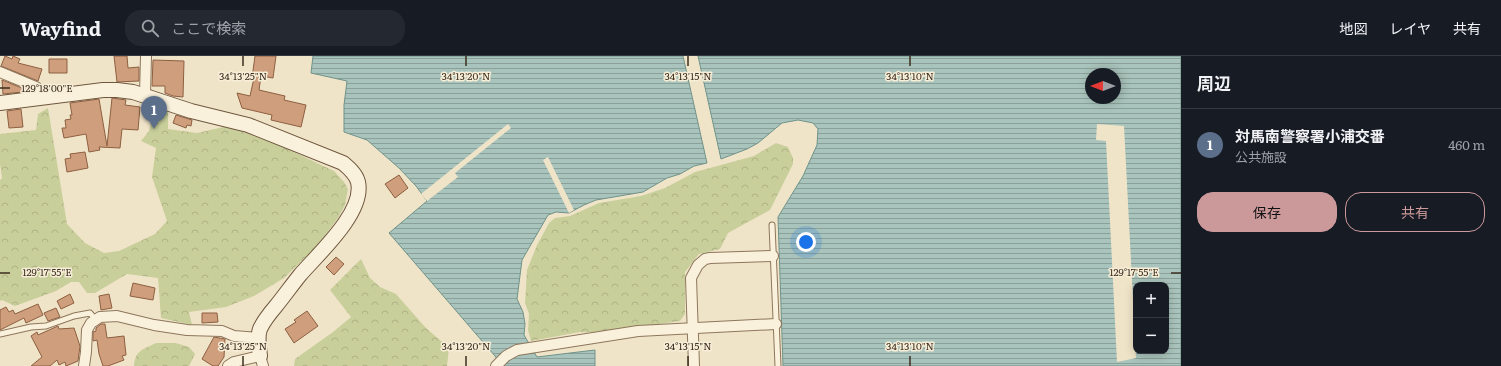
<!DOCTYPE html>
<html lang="ja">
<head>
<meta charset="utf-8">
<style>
  :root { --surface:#171b24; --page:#242831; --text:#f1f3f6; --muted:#9ea1a6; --line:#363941; --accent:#cc999b }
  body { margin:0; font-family:Literata,"Noto Sans JP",serif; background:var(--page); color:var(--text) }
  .controls { position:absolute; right:12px; bottom:12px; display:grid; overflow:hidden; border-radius:8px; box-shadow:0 2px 10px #0003 }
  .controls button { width:36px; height:36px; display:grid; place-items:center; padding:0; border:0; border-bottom:1px solid var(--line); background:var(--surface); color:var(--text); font:20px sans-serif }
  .compass { position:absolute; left:1085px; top:12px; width:36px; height:36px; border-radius:50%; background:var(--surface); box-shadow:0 2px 10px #0003; rotate:270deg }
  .you { position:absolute; left:806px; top:186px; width:14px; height:14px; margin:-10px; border:3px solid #fff; border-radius:50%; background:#1a73e8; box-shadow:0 0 0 6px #1a73e833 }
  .badge { display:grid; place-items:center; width:26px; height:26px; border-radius:50%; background:var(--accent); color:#fff; font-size:13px; font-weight:700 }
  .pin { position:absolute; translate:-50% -33px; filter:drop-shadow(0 1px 2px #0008) }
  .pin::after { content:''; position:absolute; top:21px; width:14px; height:12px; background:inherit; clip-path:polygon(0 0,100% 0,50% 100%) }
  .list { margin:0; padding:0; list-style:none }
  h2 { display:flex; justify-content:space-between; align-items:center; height:52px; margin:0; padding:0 16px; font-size:17px }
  h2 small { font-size:13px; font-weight:400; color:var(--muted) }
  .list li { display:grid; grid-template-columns:26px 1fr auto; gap:12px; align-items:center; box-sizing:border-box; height:72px; padding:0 16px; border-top:1px solid var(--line) }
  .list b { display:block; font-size:15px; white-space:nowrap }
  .list p { margin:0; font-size:13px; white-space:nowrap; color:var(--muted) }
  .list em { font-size:13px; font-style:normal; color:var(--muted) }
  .actions { display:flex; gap:8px; padding:12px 16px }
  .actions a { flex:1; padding:9px 0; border:1px solid var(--accent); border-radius:16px; text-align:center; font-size:14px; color:var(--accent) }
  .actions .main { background:var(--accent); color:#111 }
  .icon { flex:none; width:22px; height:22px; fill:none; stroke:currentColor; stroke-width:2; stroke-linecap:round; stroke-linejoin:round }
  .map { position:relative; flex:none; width:1181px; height:310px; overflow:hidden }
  header { display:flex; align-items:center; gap:24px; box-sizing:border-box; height:56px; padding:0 20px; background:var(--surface); border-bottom:1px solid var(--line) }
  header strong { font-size:19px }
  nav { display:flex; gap:22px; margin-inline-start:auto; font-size:14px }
  .search { width:280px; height:36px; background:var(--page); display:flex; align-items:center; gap:10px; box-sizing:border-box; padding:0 14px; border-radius:16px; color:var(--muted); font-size:15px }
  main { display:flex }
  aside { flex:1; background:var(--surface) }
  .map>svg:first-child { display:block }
</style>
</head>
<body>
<header>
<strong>Wayfind</strong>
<div class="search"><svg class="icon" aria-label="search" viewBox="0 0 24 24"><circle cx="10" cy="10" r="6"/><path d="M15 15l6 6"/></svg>ここで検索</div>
<nav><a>地図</a><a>レイヤ</a><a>共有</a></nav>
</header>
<main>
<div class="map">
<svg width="1181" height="310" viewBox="0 0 1181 310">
  <defs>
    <pattern id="forest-crowns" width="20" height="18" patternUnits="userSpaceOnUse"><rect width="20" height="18" fill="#c9cf9b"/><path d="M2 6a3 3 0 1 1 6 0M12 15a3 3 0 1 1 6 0" fill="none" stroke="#aeb285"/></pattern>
    <pattern id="water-rules" width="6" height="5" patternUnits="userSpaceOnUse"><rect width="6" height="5" fill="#a9c4bc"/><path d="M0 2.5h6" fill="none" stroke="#8ba098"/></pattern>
  </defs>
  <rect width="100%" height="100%" fill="#f0e4c8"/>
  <path fill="url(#forest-crowns)" d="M48,52L67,168L85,187L104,197L119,195L155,178L167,165L152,121L156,92L141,85L149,75L154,53L168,55V73L197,77L228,70L283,91L334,115L344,126L348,133L345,149L338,162L317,190L284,222L254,240L226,251L189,256L192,269L161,262L158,222L127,218L95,237H87L79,226H71L56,235L15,250L2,244L0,245V124L2,122L0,108V78L36,74L38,58Z
    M776,87L788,91L793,102V108L770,154L728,177L720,193L699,198L685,216V258L680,265L597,277L580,276L531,285L528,274L529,258L525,247L527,214L537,189L549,167L555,162L570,160L599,147L641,140L665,132L695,116L754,100Z
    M361,203L370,222L380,231L396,238L426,272L449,292L447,310H294L295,303L333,276L351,261L330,234Z
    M156,287H176L189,291L195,298L189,310H134C135,294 144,293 156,287Z"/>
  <path fill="url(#water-rules)" stroke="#6f938a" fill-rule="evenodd" d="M313,0H683L707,107L694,110L680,118L667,122L643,136L596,144L584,149L569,157L556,156L548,159L522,204L517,243L523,256L525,268L524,279L537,301L595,294V310H502L495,300L389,177L427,145L416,130L399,112L367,84L344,76V49L347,25L311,17Z
    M698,0H1181V310H783L778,161L803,120L817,89L818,73L813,67L798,64L782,67L758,87L747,93L721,103ZM1091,18H1115V42H1091ZM1136,229H1166V295H1136Z"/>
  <path fill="#f0e4c8" d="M508,68L511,72L455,117L458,121L427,145L421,138Z
    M1097,68L1124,70L1136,302L1117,306L1106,85L1096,84Z
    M548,101L574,154L569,157L543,104Z"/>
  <path fill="#cf9f7d" stroke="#8d5f41" d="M5,0L12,3L13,0L20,3L18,7L42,13L38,25L1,10Z
    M114,0H127L128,12L139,11V25L117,26Z
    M255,0H276L273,22L261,20L259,34L285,40L284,44L306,49L301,71L271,64L272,59L242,52L237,37L250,40L254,22H252Z
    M49,3H67V17H49Z
    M153,4L184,5L183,41L173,40L165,37V30H152Z
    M2,24L22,32V36L3,38Z
    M112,42L126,44L125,49L140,51L138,74L122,73L120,92L99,91L100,94L89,96L86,78L64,82L62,72H66L65,64L71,63L70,59H72L70,47L99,43L107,90Z
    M21,53L23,71L9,72L7,55Z
    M176,59L192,64L191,70L187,69L186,72L173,67Z
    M85,96L88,112L67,116L65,103L71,102L70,98Z
    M399,119L408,132L395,142L385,128Z
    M336,201L344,208L334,219L326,211Z
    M133,227L155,232L153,244L130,240Z
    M70,238L74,247L61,253L57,245Z
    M109,238L112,252L101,254L99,240Z
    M38,248L43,259L26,267L24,262L0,274V254L6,251L9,256L13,254L15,258Z
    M56,252L60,261L48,265L44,257Z
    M307,255L318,270L294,287L285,273L296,266L294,264Z
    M202,257H217L218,266L202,267Z
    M101,268H105L107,282L124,280L126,299L122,300L124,304L108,310H103L99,298L97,284L93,285V276L96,275V272Z
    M58,270L59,273L74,272L80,290L78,305L66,310L65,306L59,309L57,304L50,310H31L42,301L31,280L37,276L38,279Z
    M214,281L225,283L224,301L218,310H213L202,303Z"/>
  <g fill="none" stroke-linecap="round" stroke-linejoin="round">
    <g stroke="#8d765c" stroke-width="7">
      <path id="lane" d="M772,169L778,310
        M0,278L31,271L46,270L74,260L90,257L95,263"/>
    </g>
    <g stroke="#8d765c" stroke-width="12">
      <path id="street" d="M0,16L36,31L46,41
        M145,39L146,0
        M84,310L86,296L87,274L91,267L100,261L117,260L154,269L187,274L222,275L234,280L258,282
        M228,310L234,306L260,300L263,310
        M496,310L506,300L517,294L638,275L776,268
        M694,310L691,222L698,209L705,203L710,202L773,200"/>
    </g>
    <g stroke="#6f573f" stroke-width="16">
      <path id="secondary" d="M0,47L103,34H117L133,36L191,55L248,69L343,107C349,112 356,118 358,126C365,156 318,198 300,219C292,229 284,240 276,250C270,257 264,264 260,273C257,281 259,291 260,300"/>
    </g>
    <use href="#lane" stroke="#faf1dc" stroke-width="5"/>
    <use href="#street" stroke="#faf1dc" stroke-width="10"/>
    <use href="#secondary" stroke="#faf1dc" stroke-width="14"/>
  </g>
  <path fill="none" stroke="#3d2e20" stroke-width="1.5" d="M243,0V10M466,0V10M688,0V10M910,0V10M0,32H10M0,217H10M1171,217H1181M243,300V310M466,300V310M688,300V310M910,300V310"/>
  <g font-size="10" text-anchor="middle" fill="#3d2e20" stroke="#f7eed8" stroke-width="3" stroke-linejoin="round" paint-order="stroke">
    <text x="243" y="24">34°13'25"N</text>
    <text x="466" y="24">34°13'20"N</text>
    <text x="688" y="24">34°13'15"N</text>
    <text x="910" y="24">34°13'10"N</text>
    <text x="47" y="36">129°18'00"E</text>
    <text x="1134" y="220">129°17'55"E</text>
    <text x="47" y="220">129°17'55"E</text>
    <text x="243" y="294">34°13'25"N</text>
    <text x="466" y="294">34°13'20"N</text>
    <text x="688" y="294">34°13'15"N</text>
    <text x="910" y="294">34°13'10"N</text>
  </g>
</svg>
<div class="controls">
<button>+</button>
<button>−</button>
</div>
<svg class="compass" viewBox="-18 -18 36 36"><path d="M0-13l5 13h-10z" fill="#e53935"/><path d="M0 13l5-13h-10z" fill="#9ea1a6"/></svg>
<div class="you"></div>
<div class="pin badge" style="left:154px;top:73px;background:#5c6f8a">1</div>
</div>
<aside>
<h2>周辺<small></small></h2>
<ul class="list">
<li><span class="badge" style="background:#5c6f8a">1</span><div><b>対馬南警察署小浦交番</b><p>公共施設</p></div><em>460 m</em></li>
</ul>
<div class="actions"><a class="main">保存</a><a>共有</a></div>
</aside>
</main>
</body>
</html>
